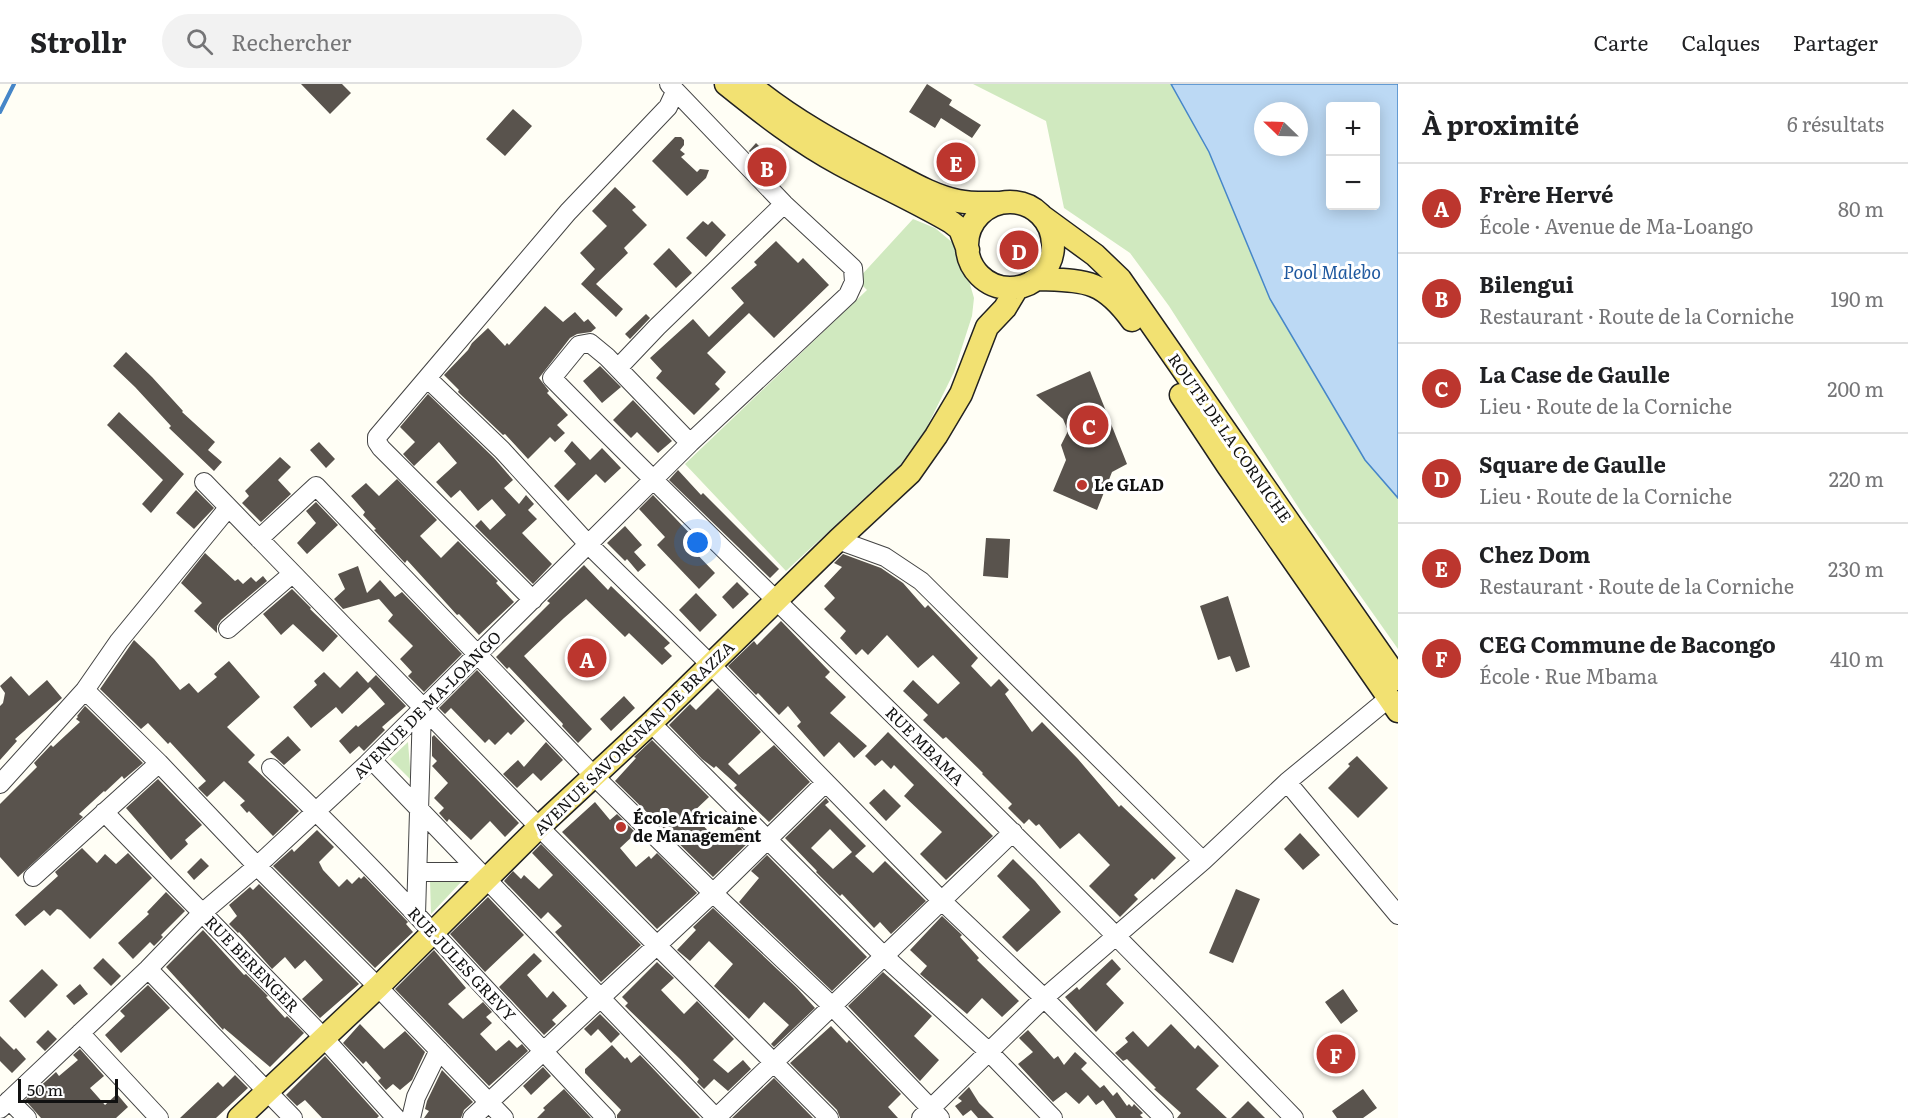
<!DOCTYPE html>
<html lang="fr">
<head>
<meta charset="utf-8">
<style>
  :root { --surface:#fff; --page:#f2f2f2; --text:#202124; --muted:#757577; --line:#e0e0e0; --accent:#bc362e }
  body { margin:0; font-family:Literata,serif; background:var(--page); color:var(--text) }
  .controls { position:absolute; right:18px; top:18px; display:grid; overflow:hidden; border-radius:6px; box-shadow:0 3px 15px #0003 }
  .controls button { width:54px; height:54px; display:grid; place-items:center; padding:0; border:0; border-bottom:2px solid var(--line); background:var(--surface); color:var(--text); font:30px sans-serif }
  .compass { position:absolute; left:1254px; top:18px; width:54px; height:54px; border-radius:50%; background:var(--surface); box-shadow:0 3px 15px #0003; rotate:293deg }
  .scale { position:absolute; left:18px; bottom:15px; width:100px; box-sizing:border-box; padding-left:6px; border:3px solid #111; border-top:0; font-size:16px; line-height:21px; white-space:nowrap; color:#111; -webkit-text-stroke:4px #fff; paint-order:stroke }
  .you { position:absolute; left:698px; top:459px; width:21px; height:21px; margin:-15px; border:4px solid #fff; border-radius:50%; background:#1a73e8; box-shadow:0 0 0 9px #1a73e833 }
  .badge { display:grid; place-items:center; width:39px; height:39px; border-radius:50%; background:var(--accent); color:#fff; font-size:20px; font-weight:700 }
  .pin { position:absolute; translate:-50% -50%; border:3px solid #fff; box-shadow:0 2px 6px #0006 }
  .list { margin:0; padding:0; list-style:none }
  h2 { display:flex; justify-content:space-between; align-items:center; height:78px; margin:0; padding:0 24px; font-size:26px }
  h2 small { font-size:20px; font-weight:400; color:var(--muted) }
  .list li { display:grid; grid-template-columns:39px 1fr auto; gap:18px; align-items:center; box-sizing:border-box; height:90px; padding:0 24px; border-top:2px solid var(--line) }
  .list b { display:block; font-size:22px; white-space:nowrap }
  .list p { margin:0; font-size:20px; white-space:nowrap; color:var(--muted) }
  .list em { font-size:20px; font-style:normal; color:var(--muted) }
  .icon { flex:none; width:33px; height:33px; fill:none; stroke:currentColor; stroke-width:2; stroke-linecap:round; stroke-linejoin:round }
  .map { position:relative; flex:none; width:1398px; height:1034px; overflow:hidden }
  header { display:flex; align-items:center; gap:36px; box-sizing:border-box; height:84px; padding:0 30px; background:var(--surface); border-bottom:2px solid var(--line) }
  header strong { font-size:28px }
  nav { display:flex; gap:33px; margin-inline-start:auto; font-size:21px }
  .search { width:420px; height:54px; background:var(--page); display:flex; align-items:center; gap:15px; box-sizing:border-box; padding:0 21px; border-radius:33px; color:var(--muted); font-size:22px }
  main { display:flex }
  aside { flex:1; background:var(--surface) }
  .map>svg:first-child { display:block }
</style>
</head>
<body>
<header>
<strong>Strollr</strong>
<div class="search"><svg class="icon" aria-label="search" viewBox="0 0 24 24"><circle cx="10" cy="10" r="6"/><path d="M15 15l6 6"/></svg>Rechercher</div>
<nav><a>Carte</a><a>Calques</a><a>Partager</a></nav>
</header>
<main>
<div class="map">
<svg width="1398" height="1034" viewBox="0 0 1398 1034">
  <rect width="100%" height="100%" fill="#fffef5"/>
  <path fill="#d0e9bf" d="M973,0H1171L1209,68L1270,215L1365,376L1398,414V565L1302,429L1169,222L1130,169L1064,124L1046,37Z
    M913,135L935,144L953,159L963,176L974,214L972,232L954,288L926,345L900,381L786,487L685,380L867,206L857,196Z
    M408,658L411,696L390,675Z
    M430,796L462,797L431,830Z"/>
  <path fill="#bcd9f4" stroke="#4686c8" stroke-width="1.5" fill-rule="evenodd" d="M1171,0H1398V414L1365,376L1270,215L1209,68ZM1330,22H1376V122H1330ZM1263,27H1299V63H1263Z"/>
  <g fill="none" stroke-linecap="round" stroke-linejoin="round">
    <path stroke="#4686c8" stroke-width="4" d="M0,28L14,0"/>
  </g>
  <path fill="#59534d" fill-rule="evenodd" d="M301,0H342L351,9L330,30Z
    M927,0L952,16L949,21L981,41L972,54L941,34L935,44L909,28Z
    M513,25L532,42L505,72L486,55Z
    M675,53H681L684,56V61L680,66L685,70L681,73L697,88L700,85L709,86L706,94L687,112L652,77Z
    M756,59L768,71L776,64L785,74L770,89L749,67Z
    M962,62L971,72L953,89L944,79Z
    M615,103L636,123L632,126L647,141L624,164L628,169L596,200L623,225L616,233L581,200L595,185L580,169L607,142L592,127Z
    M703,137L708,141L712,137L726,151L706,173L686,154Z
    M776,157L798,179L803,174L829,201L774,254L749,229L707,269L726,288L715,300L720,305L694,331L656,294L662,287L650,274L693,235L709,253L744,219L731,204L757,181L754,178Z
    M669,164L692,189L676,204L653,180Z
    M545,222L563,238L575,228L584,238L588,235L596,244L591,248L577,250L570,254L539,294L549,307L547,309L568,331L557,341L565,349L555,358L550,353L528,375L505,350L503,351L458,308L459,306L444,291L468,266L472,259L488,244L505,262L507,259L509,261Z
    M646,230L650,234L630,255L625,250Z
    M126,268L152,293L183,327L182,328L215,358L208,366L222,378L214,387L169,344L171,342L135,303L113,282Z
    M600,282L621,303L602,319L583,297Z
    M1090,287L1127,380L1112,388L1097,426L1053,407L1066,376L1061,361L1068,347L1063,335L1036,311Z
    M428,310L494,374L513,396L504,404L519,420L526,411L534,420L528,426L537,435L522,449L552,480L533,500L475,442L481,436L490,446L506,431L492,415L478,427L460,406L451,414L436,398L457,379L439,358L414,382L403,370L415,358L400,343Z
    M633,316L672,357L658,369L637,348L631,354L613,336Z
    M119,328L184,390L151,429L142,420L163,396L107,341Z
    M572,357L590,376L602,364L621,384L605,399L596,390L568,417L554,402L576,380L564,367Z
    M319,358L335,375L326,384L310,366Z
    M280,373L291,383L278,396L291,410L261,438L242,419L249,412L245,407Z
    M678,386L701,411L703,409L779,485L770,494L669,396Z
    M397,395L437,436L420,452L441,474L458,457L498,497L496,499L514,518L479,551L459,530L457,531L407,476L405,479L374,446L376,445L363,431L365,428L351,412L366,399L379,412Z
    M196,406L214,424L194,445L176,429Z
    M653,411L698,458L691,464L715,489L699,505L657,461L665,453L639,425Z
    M316,418L338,441L307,470L297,459L316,439L306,427Z
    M625,442L642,461L634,468L646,481L638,488L627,475L625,477L607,459Z
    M986,454L1010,455L1008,494L983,492Z
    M205,469L235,497L238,495L243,500L251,493L256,498L263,492L267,497L221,536L217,542V549L194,527L202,519L181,499Z
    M843,470L881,484L903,499L925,524L928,521L978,574L971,582L991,603L999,595L1009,606L1005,610L1032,648L1042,638L1078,675L1119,723L1121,721L1176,774L1154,796L1152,794L1134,811L1138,815L1120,833L1089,802L1110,781L1079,749L1060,765L1039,740L1036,742L1029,735L1024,740L1008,724L1012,720L982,690L983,689L946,653L943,655L923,636L928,631L903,607L913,596L938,620L960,599L933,571L918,584L887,551L868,571L862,565L856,571L840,554L846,547L824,525L835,514L824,502L842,483L834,479Z
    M584,481L608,506L611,502L670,559L664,564L672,572L662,581L629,549L625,553L586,515L564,534L524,572L592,645L578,659L562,642L563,640L509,583L507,585L496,573L550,519L547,517Z
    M358,482L367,509L380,496L395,513L402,508L462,570L424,608L408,592L412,588L400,575L413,562L388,537L393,531L379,515L343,525L334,515L345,505L338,490Z
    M737,498L749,510L733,525L722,513Z
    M292,505L311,524L310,525L338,552L323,568L293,540L281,551L263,530Z
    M696,509L717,531L700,548L679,526Z
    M1228,512L1250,583L1236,588L1230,572L1218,576L1200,522Z
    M781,537L830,588L825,593L846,613L830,629L867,662L854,674L839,658L824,673L797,642L801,638L788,622L779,631L758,609L756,611L728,582L754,557L757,561Z
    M134,556L154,575L180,606L189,599L198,609L217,593L214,590L229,577L260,613L227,643L255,671L248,678L299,727L273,752L249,727L247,729L240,721L245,717L224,697L207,713L198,704L206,697L170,658L168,660L148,639L141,645L100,605Z
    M477,586L525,637L511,651L508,648L495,661L489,655L485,659L451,624L445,630L439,624Z
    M357,587L368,599L376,591L406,622L382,643L385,646L364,667L359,662L350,670L339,657L356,641L358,643L385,620L370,603L342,630L336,623L311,644L293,623L317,601L314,597L324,588L340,604Z
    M11,592L29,612L47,596L62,614L15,655L17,657L0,676V622L3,619L5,609L0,602Z
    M718,604L761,648L728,680L739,691L774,661L810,698L769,738L734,704L737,701L716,682L714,684L702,675L669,641L690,620L696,626Z
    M624,612L635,624L611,647L600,635Z
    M85,622L143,679L124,695L122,692L105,708L104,707L79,730L83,733L18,793L0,773V720L37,683L34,679L51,661L53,663L80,638L76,635L78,633L77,632Z
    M888,648L993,752L946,796L920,770L942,748L904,712L914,701L894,681L891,685L882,676L875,682L865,672Z
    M434,651L519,739L505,753L490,737L471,756L449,735L447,738L439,729L444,724L434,714L448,699L432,682L437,677L432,672V653Z
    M288,652L301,666L284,681L270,668Z
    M652,656L709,713L691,730L722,760L739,742L751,756L713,793L615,697L636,674L634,673Z
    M546,658L563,676L541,697L533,689L517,704L503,690L518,676L524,683Z
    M1357,672L1388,704L1358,734L1328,704L1350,682L1348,680Z
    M158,695L202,741L185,756L188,760L171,776L126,724Z
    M884,705L901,722L886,737L869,719Z
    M826,714L829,718L825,721L866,762L855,772L873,789L885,777L926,817L891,850L880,838L874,844L842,810L840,812L816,788L817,787L785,754ZM830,745L852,768L833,785L811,764Z
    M595,718L610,736L617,730L636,749L620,764L636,783L649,772L651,775L657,769L697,809L657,845L562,748Z
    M317,746L334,763L319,778L323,786L339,803L347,795L352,800L359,793L361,795L364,792L408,838L406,840L413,848L375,884L273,782L292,765L294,768Z
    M1300,749L1320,771L1303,786L1284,765Z
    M541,760L641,861L601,898L555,848L562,842L548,828L541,835L504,797L513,787L521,795L524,791L539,805L553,791L532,769Z
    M82,764L97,779L105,770L116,780L128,769L152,794L90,855L61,826L57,825L50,832L44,826L25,842L15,831L58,792L55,788Z
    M767,771L867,873L832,907L739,818L759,794L751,787Z
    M201,774L209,782L194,796L187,788Z
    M1013,775L1035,797L1061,828L1017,868L1002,853L1030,826L997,792Z
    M259,800L359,900L320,934L302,915L323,896L305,876L295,885L285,873L272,885L239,848L238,849L229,840L237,832L229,821L250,803L253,806Z
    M1236,805L1260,815L1233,879L1209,869Z
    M166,808L185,827L161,851L163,853L154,862L150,858L133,875L118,859L149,830L147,828Z
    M488,813L524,851L485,888L450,850Z
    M713,824L797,904L815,924L774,963L771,960L789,941L764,918L749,935L714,902L733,880L709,857L690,877L677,866L696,846L693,843Z
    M942,832L962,851L960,853L979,874L977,876L1019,917L1002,933L982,914L967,930L920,890L927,882L910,866Z
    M203,846L244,891L246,890L268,912L266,913L285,934L287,932L304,949L270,983L224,944L223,946L166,883Z
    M434,866L466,904L448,920L463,935L483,918L492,928L486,933L492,939L480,950L496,967L509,956L517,964L522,960L528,967L489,1002L395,905Z
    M534,869L542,877L527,891L547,914L553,907L567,922L552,936L556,940L544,951L499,903Z
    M103,874L121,892L111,902L93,884Z
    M1112,875L1121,885L1106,900L1124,919L1096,948L1065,913L1077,903L1079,906Z
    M657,878L674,894L661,906L684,930L697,917L734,955L713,976L728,989L743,976L751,985L728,1007L714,995L704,1005L697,998L699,995L680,975L625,922L628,919L622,913Z
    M42,885L58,901L25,934L9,917Z
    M883,888L932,932L914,952L939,976L920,997L848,922Z
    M80,900L88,910L74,921L66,912Z
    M148,901L170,924L121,969L105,951L125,932L120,927Z
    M1343,905L1358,927L1341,940L1325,918Z
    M600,930L620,950L611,959L598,945L591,952L584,945Z
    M360,940L384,965L405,947L425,968L412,996L400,1006L393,1000L386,1006L378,997L381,994L366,977L363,980L343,959Z
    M1171,940L1195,965L1198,961L1219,982L1196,1005L1227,1034H1177L1181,1029L1154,1005L1156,1004L1127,975L1123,977L1115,969L1128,958L1125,954L1133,947L1148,963Z
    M831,942L847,959L849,956L901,1010L888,1023L898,1034H840L837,1026L790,979Z
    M48,946L57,955L45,967L36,958Z
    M1028,946L1054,975L1058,972L1064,981L1075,968L1087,979L1081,985L1100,1004L1104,1001L1113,1012L1117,1008L1127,1022L1129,1020L1132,1023L1134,1020L1143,1029L1140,1031L1143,1034H1116L1103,1016L1096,1021L1088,1011L1079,1020L1066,1008L1053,1018L1018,980L1033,968L1019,954Z
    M0,952L14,966L16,964L26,975L12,989L0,977Z
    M612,961L625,975L627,973L631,979L640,971L700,1034H617V1031L621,1026L585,989V985Z
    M80,965L104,992L90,1004L105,1021L117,1010L128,1023L116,1034H41L25,1016L56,988L59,992L78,976L73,971Z
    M325,972L379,1032L377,1034H322L305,1016L297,1022L286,1011Z
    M543,983L551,992L531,1011L523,1002Z
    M442,986L473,1018L464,1026L461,1034H424L429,1027L425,1025L427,1017Z
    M235,991L248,1004L216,1034H180L218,998L223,1003Z
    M774,994L813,1034H732Z
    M969,1003L979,1019L994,1034H978L971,1026L963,1032L955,1022L962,1017L958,1014Z
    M564,1005L591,1034H537L545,1026L543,1024Z
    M1363,1005L1377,1024L1363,1034H1337L1332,1027Z
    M1248,1017L1265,1034H1231Z"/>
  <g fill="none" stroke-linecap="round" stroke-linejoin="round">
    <g stroke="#444" stroke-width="20">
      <path id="minor" d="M619,283L657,243L784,120
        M428,295L502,366L588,460L711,581L942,817L1044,914L1164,1034
        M690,359L607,273L590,259L579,261L552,294C703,448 860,596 1013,749C1108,843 1201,938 1294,1034
        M204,398L539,743L829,1034
        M259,455L316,402L594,692L713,809L831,921L940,1034
        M838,456L885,473L921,497L1203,777
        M533,516L381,364L377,358V353L568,128L668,23L675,8
        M228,545L292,490
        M85,606L159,679L257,782L378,903L504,1034
        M651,639L885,873L989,968L1053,1034
        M372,676L716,1034
        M271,684C388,795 495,917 606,1034
        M1287,698L1398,831
        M0,700L85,606L119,557L228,424
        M104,728L323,953L396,1034
        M418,788H480
        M33,793L159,679
        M416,831L422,624
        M148,885L293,1034
        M80,949L159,1034
        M9,1016L27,1034
        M0,1025L148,885L202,829L257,782L367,680L690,359L848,211L854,198L853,184L784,120L669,0
        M411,1034L416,1013L439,966
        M472,1034L713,809L825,699
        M716,1034L1013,748
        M921,1034L1044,914L1203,777L1287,698L1389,614"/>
    </g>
    <g stroke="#222" stroke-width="25">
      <path id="major" d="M726,0C762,29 799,58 840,80C877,100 915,117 951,138L960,145L968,166
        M749,0C791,35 839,61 887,86C910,98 933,112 958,117C972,120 986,119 1000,119
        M967 161a43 43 0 1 1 86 0a43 43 0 1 1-86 0Z
        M1043,133L1095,171L1120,195L1398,595
        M1038,195C1085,197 1102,195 1132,236
        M1181,311L1228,382L1398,627
        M239,1034L378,903L539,743L651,639L838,456L910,389L936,352L961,310L987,243L1005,224L1017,204"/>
    </g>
    <use href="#minor" stroke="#fff" stroke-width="18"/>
    <use href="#major" stroke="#f2e172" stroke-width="22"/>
  </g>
  <g fill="#bc362e" stroke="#fff" stroke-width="2">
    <circle cx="1082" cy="401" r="6"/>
    <circle cx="621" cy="743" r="6"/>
  </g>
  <g text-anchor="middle" stroke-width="6" stroke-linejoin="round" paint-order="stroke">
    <g font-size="16" fill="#111" stroke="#fff">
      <text transform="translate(1230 354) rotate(55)" y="6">ROUTE DE LA CORNICHE</text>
      <text transform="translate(427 621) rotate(-45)" y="6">AVENUE DE MA-LOANGO</text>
      <text transform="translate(634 654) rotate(-44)" y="6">AVENUE SAVORGNAN DE BRAZZA</text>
      <text transform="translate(925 662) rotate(45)" y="6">RUE MBAMA</text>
      <text transform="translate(252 880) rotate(46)" y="6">RUE BERENGER</text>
      <text transform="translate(462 880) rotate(47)" y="6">RUE JULES GREVY</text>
    </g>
    <g font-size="16" font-weight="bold" fill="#111" stroke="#fff" text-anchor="start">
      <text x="1094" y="407">Le GLAD</text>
      <text x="633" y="740">École Africaine<tspan x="633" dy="18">de Management</tspan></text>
    </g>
    <g font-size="18" font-style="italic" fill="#1e589f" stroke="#fff">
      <text x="1332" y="195">Pool Malebo</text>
    </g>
  </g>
</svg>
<div class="controls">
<button>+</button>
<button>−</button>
</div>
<svg class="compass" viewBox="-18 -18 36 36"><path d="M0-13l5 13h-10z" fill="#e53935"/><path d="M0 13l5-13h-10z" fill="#757577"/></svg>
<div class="scale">50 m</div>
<div class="you"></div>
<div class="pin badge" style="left:587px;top:574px">A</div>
<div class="pin badge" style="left:767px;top:83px">B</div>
<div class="pin badge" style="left:1089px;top:341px">C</div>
<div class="pin badge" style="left:1019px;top:166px">D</div>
<div class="pin badge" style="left:956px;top:78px">E</div>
<div class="pin badge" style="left:1336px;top:970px">F</div>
</div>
<aside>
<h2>À proximité<small>6 résultats</small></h2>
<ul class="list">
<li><span class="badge">A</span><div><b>Frère Hervé</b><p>École · Avenue de Ma-Loango</p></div><em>80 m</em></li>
<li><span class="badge">B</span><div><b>Bilengui</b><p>Restaurant · Route de la Corniche</p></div><em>190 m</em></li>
<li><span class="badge">C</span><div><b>La Case de Gaulle</b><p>Lieu · Route de la Corniche</p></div><em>200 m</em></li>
<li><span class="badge">D</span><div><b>Square de Gaulle</b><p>Lieu · Route de la Corniche</p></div><em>220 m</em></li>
<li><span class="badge">E</span><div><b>Chez Dom</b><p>Restaurant · Route de la Corniche</p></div><em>230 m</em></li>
<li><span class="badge">F</span><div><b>CEG Commune de Bacongo</b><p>École · Rue Mbama</p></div><em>410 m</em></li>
</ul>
</aside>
</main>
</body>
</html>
